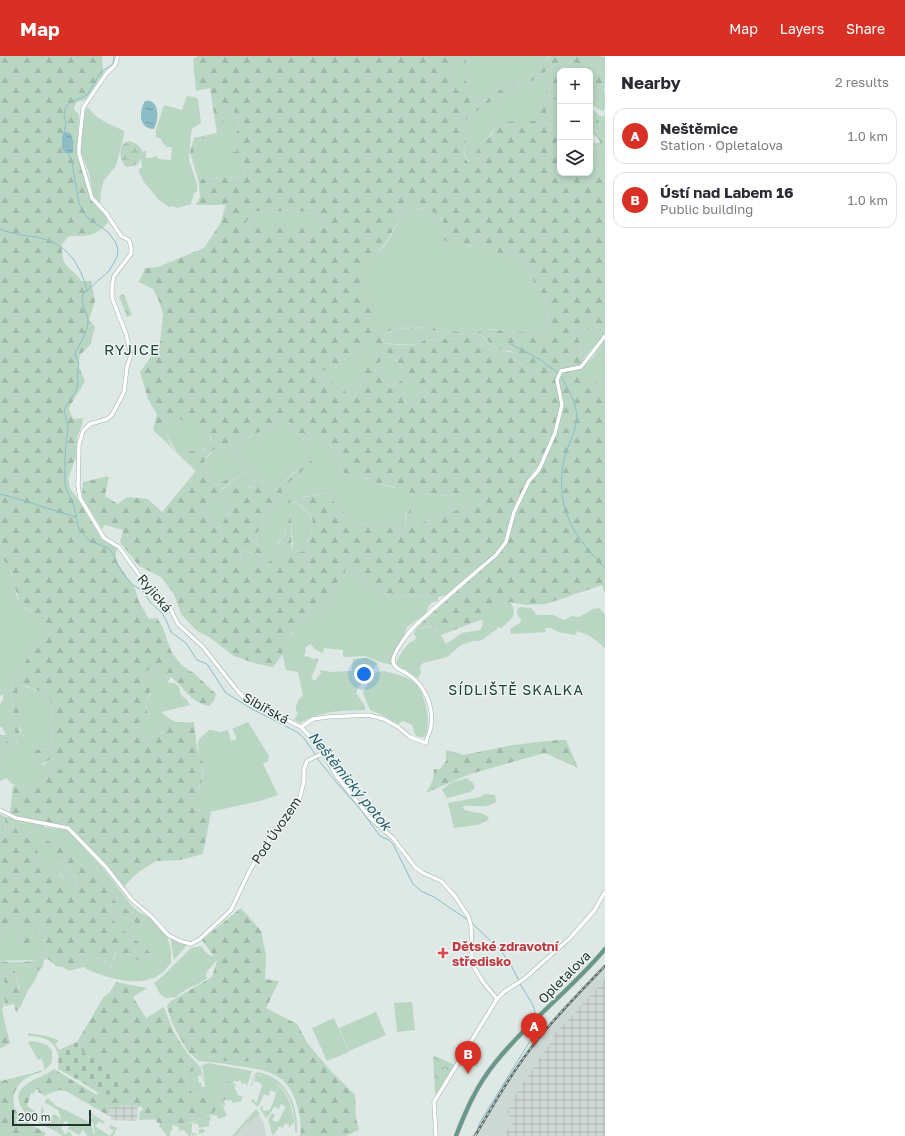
<!DOCTYPE html>
<html lang="en">
<head>
<meta charset="utf-8">
<style>
  :root { --surface:#fff; --page:#f7f7f7; --text:#2b2b33; --muted:#7c7c81; --line:#e1e1e2; --accent:#d93025 }
  body { margin:0; font-family:"Golos Text",sans-serif; background:var(--page); color:var(--text) }
  .controls { position:absolute; right:12px; top:12px; display:grid; overflow:hidden; border-radius:8px; box-shadow:0 2px 6px #0003 }
  .controls button { width:36px; height:36px; display:grid; place-items:center; padding:0; border:0; border-bottom:1px solid var(--line); background:var(--surface); color:var(--text); font:20px sans-serif }
  .scale { position:absolute; left:12px; bottom:10px; width:79px; box-sizing:border-box; padding-left:4px; border:2px solid #223530; border-top:0; font-size:11px; line-height:14px; white-space:nowrap; color:#223530; -webkit-text-stroke:3px #eef5f2; paint-order:stroke }
  .you { position:absolute; left:364px; top:618px; width:14px; height:14px; margin:-10px; border:3px solid #fff; border-radius:50%; background:#1a73e8; box-shadow:0 0 0 6px #1a73e833 }
  .badge { display:grid; place-items:center; width:26px; height:26px; border-radius:50%; background:var(--accent); color:#fff; font-size:13px; font-weight:700 }
  .pin { position:absolute; translate:-50% -33px; filter:drop-shadow(0 1px 2px #0008) }
  .pin::after { content:''; position:absolute; top:21px; width:14px; height:12px; background:inherit; clip-path:polygon(0 0,100% 0,50% 100%) }
  .list { margin:0; padding:0; list-style:none }
  h2 { display:flex; justify-content:space-between; align-items:center; height:52px; margin:0; padding:0 16px; font-size:17px }
  h2 small { font-size:13px; font-weight:400; color:var(--muted) }
  .list li { display:grid; grid-template-columns:26px 1fr auto; gap:12px; align-items:center; box-sizing:border-box; height:56px; margin:0 8px 8px; padding:0 8px; border:1px solid var(--line); border-radius:12px }
  .list b { display:block; font-size:15px; white-space:nowrap }
  .list p { margin:0; font-size:13px; white-space:nowrap; color:var(--muted) }
  .list em { font-size:13px; font-style:normal; color:var(--muted) }
  .icon { flex:none; width:22px; height:22px; fill:none; stroke:currentColor; stroke-width:2; stroke-linecap:round; stroke-linejoin:round }
  .map { position:relative; flex:none; width:605px; height:1080px; overflow:hidden }
  header { display:flex; align-items:center; gap:24px; box-sizing:border-box; height:56px; padding:0 20px; background:var(--accent); color:#fff }
  header strong { font-size:19px }
  nav { display:flex; gap:22px; margin-inline-start:auto; font-size:14px }
  main { display:flex }
  aside { flex:1; background:var(--surface) }
  .map>svg:first-child { display:block }
</style>
</head>
<body>
<header>
<strong>Map</strong>
<nav><a>Map</a><a>Layers</a><a>Share</a></nav>
</header>
<main>
<div class="map">
<svg width="605" height="1080" viewBox="0 0 605 1080">
  <defs>
    <pattern id="industrial-grid" width="8" height="8" patternUnits="userSpaceOnUse"><rect width="8" height="8" fill="#cdd7d3"/><path d="M0 4h8M4 0v8" fill="none" stroke="#b0b9b5"/></pattern>
    <pattern id="forest-firs" width="22" height="20" patternUnits="userSpaceOnUse"><rect width="22" height="20" fill="#b9d6c2"/><path d="M5 1l3.5 6h-7zM16 11l3.5 6h-7z" fill="#9fb8a7"/></pattern>
    <pattern id="wetland-marsh" width="20" height="14" patternUnits="userSpaceOnUse"><rect width="20" height="14" fill="#b9d6c2"/><path d="M1 5h8M5 5V1M11 12h8M15 12V8" fill="none" stroke="#9fb8a7"/></pattern>
    <pattern id="cemetery-stones" width="16" height="16" patternUnits="userSpaceOnUse"><rect width="16" height="16" fill="#b9d6c2"/><path d="M2 7V4a2 2 0 0 1 4 0v3zM10 15v-3a2 2 0 0 1 4 0v3z" fill="#9fb8a7"/></pattern>
    <pattern id="park-crowns" width="20" height="18" patternUnits="userSpaceOnUse"><rect width="20" height="18" fill="#b9d6c2"/><path d="M2 6a3 3 0 1 1 6 0M12 15a3 3 0 1 1 6 0" fill="none" stroke="#9fb8a7"/></pattern>
    <pattern id="water-ripples" width="26" height="14" patternUnits="userSpaceOnUse"><rect width="26" height="14" fill="#8cbdc7"/><path d="M2 4q2-2 4 0t4 0M15 11q2-2 4 0t4 0" fill="none" stroke="#729aa2"/></pattern>
  </defs>
  <rect width="100%" height="100%" fill="#dee8e4"/>
  <path fill="#cdd7d3" d="M605,907V923L565,967L554,977L514,1066L504,1080H472L505,1026L533,986L559,956Z
    M258,1059L264,1067L266,1080H235L249,1066Z"/>
  <path fill="url(#industrial-grid)" d="M605,923V1080H504L513,1066L507,1056L517,1036L550,987L554,977L565,967Z
    M120,1049L138,1051L137,1065L111,1064V1060H109V1050L120,1051Z"/>
  <path fill="#b9d6c2" d="M448,0H461L463,12L462,17L468,29L466,23V0H549L536,15L530,20L505,30L477,51L473,49L471,38L467,33L459,36C453,31 447,8 448,0Z
    M590,1H605V20L586,5L585,3Z
    M569,2L571,3C571,11 562,10 558,15C555,21 554,27 551,33C548,40 543,46 540,52L546,56L552,45L560,41V70L556,72L560,74V79L551,73L552,68C533,63 516,67 496,70C488,83 477,93 470,107C459,95 467,91 466,77C466,73 463,69 462,65L468,63L473,57L479,54L495,42L532,25L554,9Z
    M605,34V53L603,55L600,54L590,47V39L596,38Z
    M187,40L197,42L198,44L201,67L192,73L191,77L189,104L197,128V136L194,137L191,148L177,152L173,150L169,151L159,144L144,126L138,114L142,111L141,102L132,97L146,95V102H151L157,100L158,103L171,104L172,91H166V89H164L161,83L156,81V74L164,49L182,54Z
    M590,50L598,59L603,61L605,59V84C600,79 592,75 598,68L596,62L590,57Z
    M229,51L233,52L239,69L234,84L237,96L242,101L244,121L203,123L200,121C196,108 186,90 204,82C208,80 211,79 215,81L223,65L225,55Z
    M86,52H89C94,63 113,69 124,75V79L116,110L104,124L101,134L100,148L93,139L89,117L81,97L83,64Z
    M590,89L605,95V116L598,114L590,103L594,92Z
    M414,152L432,155L438,158L442,165L444,173L454,187C480,191 507,195 529,211L535,230L543,238L545,242L551,276L541,278L516,276L493,273L483,274L477,277L470,278L435,272L394,271L381,276C374,265 361,233 363,220C365,205 380,197 388,185C394,175 398,164 404,154Z
    M294,154L318,159L330,170L326,172H250L248,170L246,166L254,155L272,156Z
    M601,271L605,276V279L593,291L583,303L581,301L578,276L580,274Z
    M396,272L431,274L465,279V282L425,284C415,293 395,286 383,288L382,280Z
    M480,278C485,284 493,291 501,294C508,297 519,296 526,301C531,306 534,310 541,311V314L536,317L532,316L513,302L493,295L481,288L473,281Z
    M371,283L381,296L365,304L354,321L361,325L362,328L355,341L352,342C345,336 337,328 329,324C324,322 319,323 316,316L329,309L337,311L341,305Z
    M605,284V354L595,325V332L589,334L582,314C592,305 597,294 605,284Z
    M386,295L428,337L412,351L402,343V324L390,332L375,315Z
    M178,363C182,364 187,363 191,365C200,367 211,377 211,386L202,396H178C170,387 166,380 165,368L171,364Z
    M285,364L298,374L303,383L306,385L318,378L324,379L334,396L344,419L350,420L355,418L362,420L372,426L420,438L451,440L454,442H484L485,445L483,450L460,453L413,470L411,467L410,461L406,456L405,473H403L375,468L358,469L355,468L332,444L331,442L332,436L303,441L294,445L311,460C315,469 308,483 307,493C303,497 297,497 292,494L293,488L290,457L287,456C287,472 288,476 277,488L279,492L286,493L285,495L260,512H242L240,496L242,494L258,499L265,497L264,492L258,489C251,472 273,463 274,448L281,442L283,432L291,424L297,414L274,434H269L230,394V391C234,386 241,385 247,382C260,376 271,369 285,364Z
    M217,392H223L246,413L219,428L213,429L208,422L206,412L203,408L204,404Z
    M245,416L256,426V429C249,434 244,430 237,432C231,434 226,434 220,435Z
    M218,440L235,443H244L234,454L228,458L223,468L219,472L214,471L212,463L201,456C203,447 211,444 218,440Z
    M0,486L7,493C6,499 16,542 20,547C28,558 45,562 49,575L47,582L35,592L27,603L11,629L15,678L0,692V679H6L2,671H0V648L3,644V638L0,640Z
    M346,510C353,511 358,522 364,527C373,534 382,534 390,540L438,541V545C431,545 427,550 427,557L407,571C404,586 390,592 392,609L380,606L365,600L343,601V594L324,592L323,597L316,594L310,588L305,592L306,595L304,599L306,601L308,600L314,604L315,602L319,603L311,622L315,625L321,617L320,614L331,616L352,615L353,603L367,602L378,607L358,632L356,637L365,650V654C339,655 324,654 300,667L294,664L298,657L296,655C296,648 297,644 303,640L298,616L286,614L281,592L283,586L292,578L294,569L305,562L310,556L323,552L332,540L334,530L345,519Z
    M510,546C519,559 511,564 501,572L497,571V573L482,584L478,585H473L461,589L447,601L423,607L420,611L421,617L418,622L405,613H401L396,607C399,600 408,585 415,584L416,580L413,578L417,572L433,571L439,576L446,588L462,577L480,574L483,569L481,558L489,549H501Z
    M520,551L531,552L537,559H553L564,564L572,560L579,561L593,553L599,552L605,558V592L590,580L577,575L575,579L558,576L551,572H545L546,576L511,578L510,574V573L521,566V564L517,558V554Z
    M149,614L163,620L171,621L168,625L169,627H175L179,631L181,639L186,643L190,649L162,656L164,675L156,680L145,682C140,677 137,675 138,668L150,660L145,649L151,636L144,631L142,624L146,615Z
    M382,615C394,617 407,620 416,628C425,637 433,671 424,681H420L416,680L412,669L403,665L398,668L384,660L370,654L363,637L364,634L375,617Z
    M20,629L42,636L50,643L53,653L52,666L53,694L51,696L46,693L35,694L33,704L40,709H43L51,703L56,704L62,711L59,714H56C51,716 46,719 42,722C27,732 21,737 6,722L0,725V700L17,687L21,675L19,665L16,630Z
    M248,666L269,700L268,705L263,708L278,739L260,745L205,757L200,754H195L193,752L192,748L198,743L202,742L197,735C212,717 194,699 199,683L209,674H212L219,676L228,674L232,687V684H236V680L232,673Z
    M468,722L470,726L472,725L475,732L470,736L447,742L442,733L453,726Z
    M486,738L495,739L496,746C482,755 473,746 462,751C468,759 481,753 489,762L487,765L477,769L454,772L448,747L480,741Z
    M0,758L5,761L6,781L5,782L0,783Z
    M14,764L44,769V771L68,774L103,812L132,850L139,856L155,865L167,880L171,894V907L163,916L153,923L152,922C135,931 99,920 83,911L84,906L91,901C100,901 106,906 109,914L117,895L131,899L135,897L134,895L136,892H139L157,903L140,887L117,870L112,863L107,851L111,848L117,858L143,870L148,871L152,869C144,864 136,859 128,854C125,852 120,850 117,848C111,842 111,833 104,827L103,821L98,816L96,810L86,812L83,811L66,795L44,783V789L76,822L75,831H72L68,829L57,815L40,802L37,794L19,777L11,766Z
    M39,867H41L47,897L46,900L37,904L0,905V875L10,869L17,868L23,881H34Z
    M170,880L188,888L174,904Z
    M201,890C205,896 208,899 215,901L216,905L206,917L207,922C201,928 191,930 184,935C182,936 178,940 176,941C173,941 169,942 166,942L160,938L154,927L164,919L191,892Z
    M32,909L39,915L34,926L28,934L20,935L15,915L11,910Z
    M0,913L4,915L6,943L2,954L6,971L4,980L0,984Z
    M412,946L415,974L397,976L394,947Z
    M376,956L386,979L349,995L339,972Z
    M334,962L349,996L327,1005L312,972Z
    M28,977L47,980L58,984V986L55,988L59,994L58,1001C57,984 42,980 28,980Z
    M34,985L47,989L52,995V1006L45,1014L42,1003L38,1004L28,986Z
    M188,996L201,1002L213,1000L224,1005L240,1007L248,1005L260,1007L258,1013L219,1007L199,1005Z
    M208,1007L252,1015L247,1030L245,1027L242,1028L240,1024L237,1026L230,1020L223,1032L211,1049L203,1040L193,1039L184,1018L201,1012L204,1027L201,1019L198,1020L199,1027L201,1026L202,1031H205L203,1014L201,1010Z
    M257,1016C287,1021 298,1049 297,1076H295C295,1049 288,1026 259,1019L254,1021L252,1030H251L253,1021Z
    M256,1020C264,1019 273,1024 279,1029L275,1039V1036L270,1034L269,1040L264,1038L258,1051L251,1045L252,1043L255,1045L256,1048L262,1030L261,1029V1027L254,1025Z
    M233,1026L237,1031L235,1030L234,1031L238,1039L243,1041L241,1045L233,1047L231,1044L227,1045L226,1043Z
    M279,1030C289,1039 292,1052 294,1066L289,1072V1069L285,1067L283,1072L280,1070L278,1072V1066L288,1047L285,1053V1050L281,1048L279,1053L274,1051L268,1061L267,1060V1063L260,1053L261,1050L263,1051L262,1054L265,1055L270,1054Z
    M48,1042L56,1050L68,1055V1056H69L91,1067L94,1080H87V1078L84,1077L85,1075L83,1074L79,1079L68,1073L70,1070L67,1068L68,1066L65,1065L62,1070L58,1068L61,1062L58,1054L44,1046Z
    M224,1044L226,1050L224,1049L223,1050L227,1060L218,1063L217,1059L213,1060L212,1058Z
    M42,1050L44,1054L43,1058L45,1059L44,1061L47,1063L46,1065L49,1066L51,1061L56,1066L52,1061L54,1058L60,1062L57,1069L62,1071L61,1074L64,1075L63,1077L66,1078L68,1075L71,1077L72,1080H63L58,1077L57,1072V1076L39,1067Z
    M256,1053L260,1058L249,1066L235,1080H232Z
    M89,1056L105,1066L103,1068L99,1065L95,1070L101,1074L100,1076L101,1074L110,1080L114,1074L109,1072L110,1069L117,1072L113,1080H94L95,1076L93,1068H94L90,1065L93,1060L88,1058Z
    M272,1057L275,1059L272,1064L276,1066L278,1065V1073L273,1080L268,1064Z
    M210,1059L211,1065L209,1064V1070L199,1072L198,1068L192,1067V1073L190,1074H192V1077L199,1078V1073H204L205,1076L192,1080L191,1075V1080H189L184,1074L179,1075V1071L175,1070V1069L192,1067Z
    M160,1067L172,1069V1075H170V1080H167L161,1072L159,1071Z"/>
  <path fill="url(#forest-firs)" fill-rule="evenodd" d="M0,0H102L103,18L85,44C77,47 76,43 74,54L79,58L77,97L91,144L107,162L108,166C96,181 87,180 69,180L62,188C61,211 68,209 82,225H91L95,245L89,264L95,271L90,289L80,299L78,309L85,325C82,332 69,349 69,354C70,356 72,360 73,363L83,362L82,369L77,381L76,401L68,423L70,432L77,442L101,482L117,493L115,503L135,533L139,546L149,563L157,562L163,572L171,595L181,609L195,618L216,638L214,645L209,650C191,647 184,631 171,621L163,620L149,614L146,615L142,625L144,631L150,632L151,634L145,649L150,662L146,667L143,668L140,666L138,668C137,675 140,677 145,682L156,680L164,676L162,656C173,668 179,667 194,666L197,692L203,708L202,726L197,736H203L206,738C203,743 197,745 193,748C193,755 199,754 205,755V757L211,756L203,798L180,804L156,805L140,815L131,823L124,831L107,809L69,771L16,760L10,758L13,729C27,735 31,728 42,721C47,718 51,716 56,714H59L62,711L56,704L51,703L40,709L33,704L31,698L35,694L46,693L51,696L53,694L52,666L53,653L50,643L42,636L26,630L20,629L17,630C17,639 22,678 19,683C15,690 6,695 0,700V692L15,678L11,629L27,603L35,592L47,582L49,575L46,569L19,547L18,539L13,529L11,515L4,504L7,493L0,486ZM71,78L73,85V97H65L62,93Z
    M198,0H448C448,8 453,31 459,36L469,32C467,29 464,27 463,24C460,17 462,8 461,0H466V25L471,38L473,49L477,51L505,30L531,19L550,0H605L585,3L586,5L605,20C605,27 605,36 600,40L596,38L590,39V15H560V41L552,45L544,60L540,59V52L544,44L545,37L551,33L554,25L559,14L570,8L571,4L569,2L554,9L532,25L495,42L479,54L473,57L470,62L462,65C464,69 466,73 466,77C467,90 459,95 469,107L481,89L492,78L496,70L505,66L525,65H535L552,68L551,73L560,79V117H590V103L598,114L605,116V276L601,271L580,274L578,276L581,301L585,305L580,309L560,314L557,318L556,324L560,349L553,376L539,409L527,424L523,433L509,465L504,485L495,498L449,538L438,541L390,540C382,534 373,534 364,527C358,522 353,511 346,510L345,519L334,530L332,540L323,552L310,556L305,562L294,569C293,572 293,576 291,578C286,587 280,585 283,598L273,611L254,607L234,600L209,581L197,575L181,558L174,538L161,521L139,510L120,486L123,474L105,469L102,473L82,441L83,426L109,420L105,440L118,448L127,441L148,443L162,456L196,415L153,374L157,358L148,343L140,316L160,288L163,258L159,245L153,233L139,226L145,212L158,211L204,192L220,168L226,149H196L200,141L199,127L190,96L194,82L217,77L210,32L196,35L193,3ZM229,51L233,52L239,69L234,84L237,96L231,95V99L242,101L244,121L203,123L200,121C196,108 186,90 204,82C208,80 211,79 215,81L221,78L225,55ZM414,152C438,155 445,157 444,184C452,189 463,188 472,190C492,194 511,199 529,211L535,230L543,238L545,242L551,276L541,278L485,273L477,277L470,278L435,272L394,271L381,276L369,250L363,228V221L368,209L387,185L404,154ZM294,154L318,159L330,170L326,172H250L248,170L246,166L254,155L272,156ZM396,272L431,274L465,279L464,282L424,284C416,293 395,287 383,288L382,280L389,275ZM480,278L492,289L501,294L510,295L526,301L532,310L541,311V314L536,317L532,316L513,302L493,295L481,288L474,281ZM371,283L380,296L355,309V313L351,318L361,325L362,328L355,341L352,342C349,338 334,326 329,324C324,322 319,323 316,316L326,313L329,309L339,311L341,305ZM386,295L428,337L412,351L402,343V324L390,332L375,315ZM178,363L193,366L207,376L212,384L206,389L205,394L202,396C197,396 193,395 189,395C186,395 182,397 179,396C169,393 166,376 165,368L171,364ZM285,364C296,369 298,381 306,385L318,378L324,379L334,396L344,419L350,420L355,418L362,420L372,426L395,431L397,434L420,438L451,440L454,442H484L485,445L482,450L460,453L413,470L411,467V453L409,452L407,453L405,472L403,473L375,468L358,469L356,468L332,444L331,442L334,438L332,436L295,443L294,445C298,448 311,458 312,462C314,469 308,486 307,493C303,497 297,497 292,494L290,443L287,442L286,476L277,490L279,492L285,493V495L260,512H242L240,496L241,494L258,499L265,497L268,494L258,489C251,472 273,463 274,448L281,442L283,432L312,406L311,403L274,434H269L267,432L230,394V391C234,386 241,385 247,382C260,376 271,369 285,364ZM217,392H223L245,413L219,428L213,429L208,422L207,413C198,405 210,397 217,392ZM245,416L256,426V429L250,432L239,431L234,433L220,434ZM218,440L231,443H244C239,449 234,453 229,458C224,462 224,467 219,472L214,471L215,465L201,456C203,447 211,444 218,440Z
    M590,57L599,65L595,74L597,77L605,84V95L590,89V85L595,87H600L599,83L590,76V68L592,65L590,63Z
    M592,302V304L583,314L589,334L595,332V325L597,326L605,354V538L602,529L546,548L526,549L510,546L501,549H489L487,553L481,558L483,563L441,579C435,568 427,571 416,572L497,500L507,486L515,457L530,426L539,416L556,377L562,358L563,349L559,324L562,317L582,312Z
    M558,684H566L578,712L545,697L470,718L426,737L433,724L434,713H440L446,705V694L464,699L512,689Z
    M5,761H9L18,765L14,764L11,766L19,777L35,788L40,802L57,815L60,820L72,831H75L76,822L61,806L43,792V782L66,795L83,811L86,812L88,809H95L98,816L103,821L104,827C112,833 111,842 117,848C120,850 125,852 128,854C136,859 144,864 152,869V873L143,870L117,858L111,848L107,851C116,874 124,873 141,888C146,892 151,898 157,903L156,905L139,892H136L134,895L135,897L143,902L141,906L132,901L130,898H125L117,895L115,898L109,914H105L106,907C100,904 94,898 88,903C85,906 83,907 83,911L69,915L63,911L56,910L48,903L44,904L43,910L39,915L32,909L12,910L15,915L19,934H28L21,950L16,956L14,948L5,950L4,915L0,913V905C11,907 42,908 47,897L41,867H39L34,881L27,889L23,887V881L17,868L10,869L0,875V783L5,782L6,781Z
    M241,852L261,875L266,900L265,923L279,925L266,952L297,968L308,988L330,1014L355,1039L356,1062L359,1074L346,1080H300C302,1070 300,1061 298,1052C291,1028 282,1019 258,1013L260,1007L248,1005L240,1007L224,1005L213,1000L201,1002L188,996L172,967L167,950L171,945L212,921L217,905L202,884Z
    M116,926L147,932L133,941L146,962L164,951L173,975L187,997L201,1012L184,1018L193,1039L203,1040L211,1048L223,1032L230,1020L236,1024L233,1026L226,1043C221,1046 218,1052 213,1057C211,1059 208,1059 205,1061C190,1068 173,1072 156,1066L157,1064C153,1063 144,1064 139,1064L140,1055L143,1054L142,1051L121,1049L120,1051L109,1050V1060L66,1035L59,1034L58,1035L50,1037L45,1040L38,1036L39,1034L37,1033L33,1038L31,1037L27,1050L36,1056L35,1063L34,1064C21,1055 10,1040 27,1028C35,1022 45,1020 54,1013L97,1039L98,1037L108,1039L109,1007L102,1010L84,997L77,986L103,942L110,936Z
    M6,971L10,987L0,993V984L4,980Z
    M45,1014C39,1017 30,1019 25,1023C12,1032 9,1050 21,1061C28,1068 38,1072 46,1077L44,1080H0V1023L1,1025Z"/>
  <path fill="url(#wetland-marsh)" d="M129,85C143,89 146,97 137,109L126,111C119,104 117,88 129,85Z"/>
  <path fill="url(#cemetery-stones)" d="M77,986L84,997L102,1010L109,1007L121,1032L108,1039L98,1037L80,1025L58,1013L59,994Z"/>
  <path fill="url(#park-crowns)" d="M124,238L132,259L127,261L119,240Z
    M433,999L453,1008L454,1010L437,1037H435Z"/>
  <path fill="url(#water-ripples)" d="M145,45C160,42 159,64 154,73C138,73 139,55 145,45Z
    M64,76H67L71,78L73,85V97H65L62,93V81Z"/>
  <g fill="none" stroke-linecap="round" stroke-linejoin="round">
    <path stroke="#8cbdc7" stroke-width="1" d="M64,77L66,67L64,60L65,53L69,47L87,39L101,16L113,8L114,0
      M68,97L72,106L79,147L83,156L88,162L108,176L116,187L118,194L117,201L109,215L83,238C80,247 86,254 88,263C89,274 81,286 76,295L75,299L79,307L77,317L78,326L76,335L66,350L64,355L68,369L65,401V430L74,450L78,470L80,474L90,485L108,492L114,499L118,510L125,520L133,529L144,536L150,546L162,557L166,564L171,576L186,587L197,604L207,608L226,637L252,653L297,676L303,681L316,699
      M0,173C12,178 23,179 36,181C66,187 80,206 87,235
      M511,288L539,303L558,317
      M560,319C568,333 580,351 576,368C573,382 565,395 563,409C556,454 575,482 605,512
      M0,438C26,444 50,454 76,461
      M317,702L336,726L361,754L380,780L389,784L393,788L413,828L421,835L434,841L468,864
      M472,867L501,895L510,907L519,925
      M520,928L533,949L536,960
      M478,1072L480,1066L535,977L538,966L537,963"/>
    <g stroke="#9fb2ab" stroke-width="4.5">
      <path id="secondary" d="M118,0L115,9L106,18L83,52L79,91V98L92,142L106,157L121,180L129,184L131,191V198L114,220L112,230V242L126,278L131,299L127,311L124,336L112,359L107,363L90,368L83,375L79,388L78,430L80,442L104,482L119,491L153,538L170,552L178,568L203,591L236,633L245,643L301,671L318,689L338,722L371,763L393,782L415,811L423,817L441,825L454,839L468,860L471,869L472,908L483,926L497,943
        M301,671L313,663L328,661L368,659L384,663L398,671L410,681L426,687C427,681 430,676 431,670C434,649 424,628 406,617C401,614 395,613 393,606C392,597 409,576 415,570C441,545 469,522 496,499L506,486L514,456L529,425L538,415L541,409L555,377L562,349L557,324L561,315L581,311L605,280
        M0,754L16,762L68,772L106,811L132,844L152,861L168,879L180,885L191,888L200,883L231,854L250,814L270,782L299,745L304,725V713L307,705L323,697
        M436,1080L434,1046L497,943L504,936L524,923L570,882L594,855L605,836"/>
    </g>
    <g stroke="#bdc2c1" stroke-width="5">
      <path id="primary" d="M456,1080C466,1054 477,1029 495,1007C527,966 571,934 605,893"/>
    </g>
    <use href="#secondary" stroke="#fff" stroke-width="3.5"/>
    <use href="#primary" stroke="#68988c" stroke-width="4"/>
    <g stroke="#5c716c" stroke-width="2.5">
      <path id="rail" d="M475,1080C494,1048 512,1016 535,987C556,960 581,935 605,910"/>
    </g>
    <use href="#rail" stroke="#eef5f2" stroke-width="1" stroke-dasharray="3" stroke-linecap="butt"/>
  </g>
  <path fill="#e0444e" stroke="#eef5f2" stroke-width="1.5" d="M441 891h4v4h4v4h-4v4h-4v-4h-4v-4h4z"/>
  <g text-anchor="middle" stroke-width="3" stroke-linejoin="round" paint-order="stroke">
    <g font-size="13" fill="#223530" stroke="#eef5f2">
      <text transform="translate(155 537) rotate(50)" y="5">Ryjická</text>
      <text transform="translate(266 652) rotate(29)" y="5">Sibiřská</text>
      <text transform="translate(276 774) rotate(-56)" y="5">Pod Úvozem</text>
      <text transform="translate(564 921) rotate(-45)" y="5">Opletalova</text>
    </g>
    <g font-size="13" font-weight="bold" fill="#be3a42" stroke="#eef5f2" text-anchor="start">
      <text x="452" y="895">Dětské zdravotní<tspan x="452" dy="15">středisko</tspan></text>
    </g>
    <g font-size="14" letter-spacing="1" fill="#21443c" stroke="#eef5f2">
      <text x="516" y="639">SÍDLIŠTĚ SKALKA</text>
    </g>
    <g font-size="14" font-style="italic" fill="#245d69" stroke="#eef5f2">
      <text transform="translate(350 725) rotate(51)" y="5">Neštěmický potok</text>
    </g>
    <g font-size="15" letter-spacing="1" fill="#21443c" stroke="#eef5f2">
      <text x="132" y="299">RYJICE</text>
    </g>
  </g>
</svg>
<div class="controls">
<button>+</button>
<button>−</button>
<button><svg class="icon" aria-label="layers" viewBox="0 0 24 24"><path d="M12 4l9 5-9 5-9-5zM3 14l9 5 9-5"/></svg></button>
</div>
<div class="scale">200 m</div>
<div class="you"></div>
<div class="pin badge" style="left:534px;top:990px">A</div>
<div class="pin badge" style="left:468px;top:1018px">B</div>
</div>
<aside>
<h2>Nearby<small>2 results</small></h2>
<ul class="list">
<li><span class="badge">A</span><div><b>Neštěmice</b><p>Station · Opletalova</p></div><em>1.0 km</em></li>
<li><span class="badge">B</span><div><b>Ústí nad Labem 16</b><p>Public building</p></div><em>1.0 km</em></li>
</ul>
</aside>
</main>
</body>
</html>
